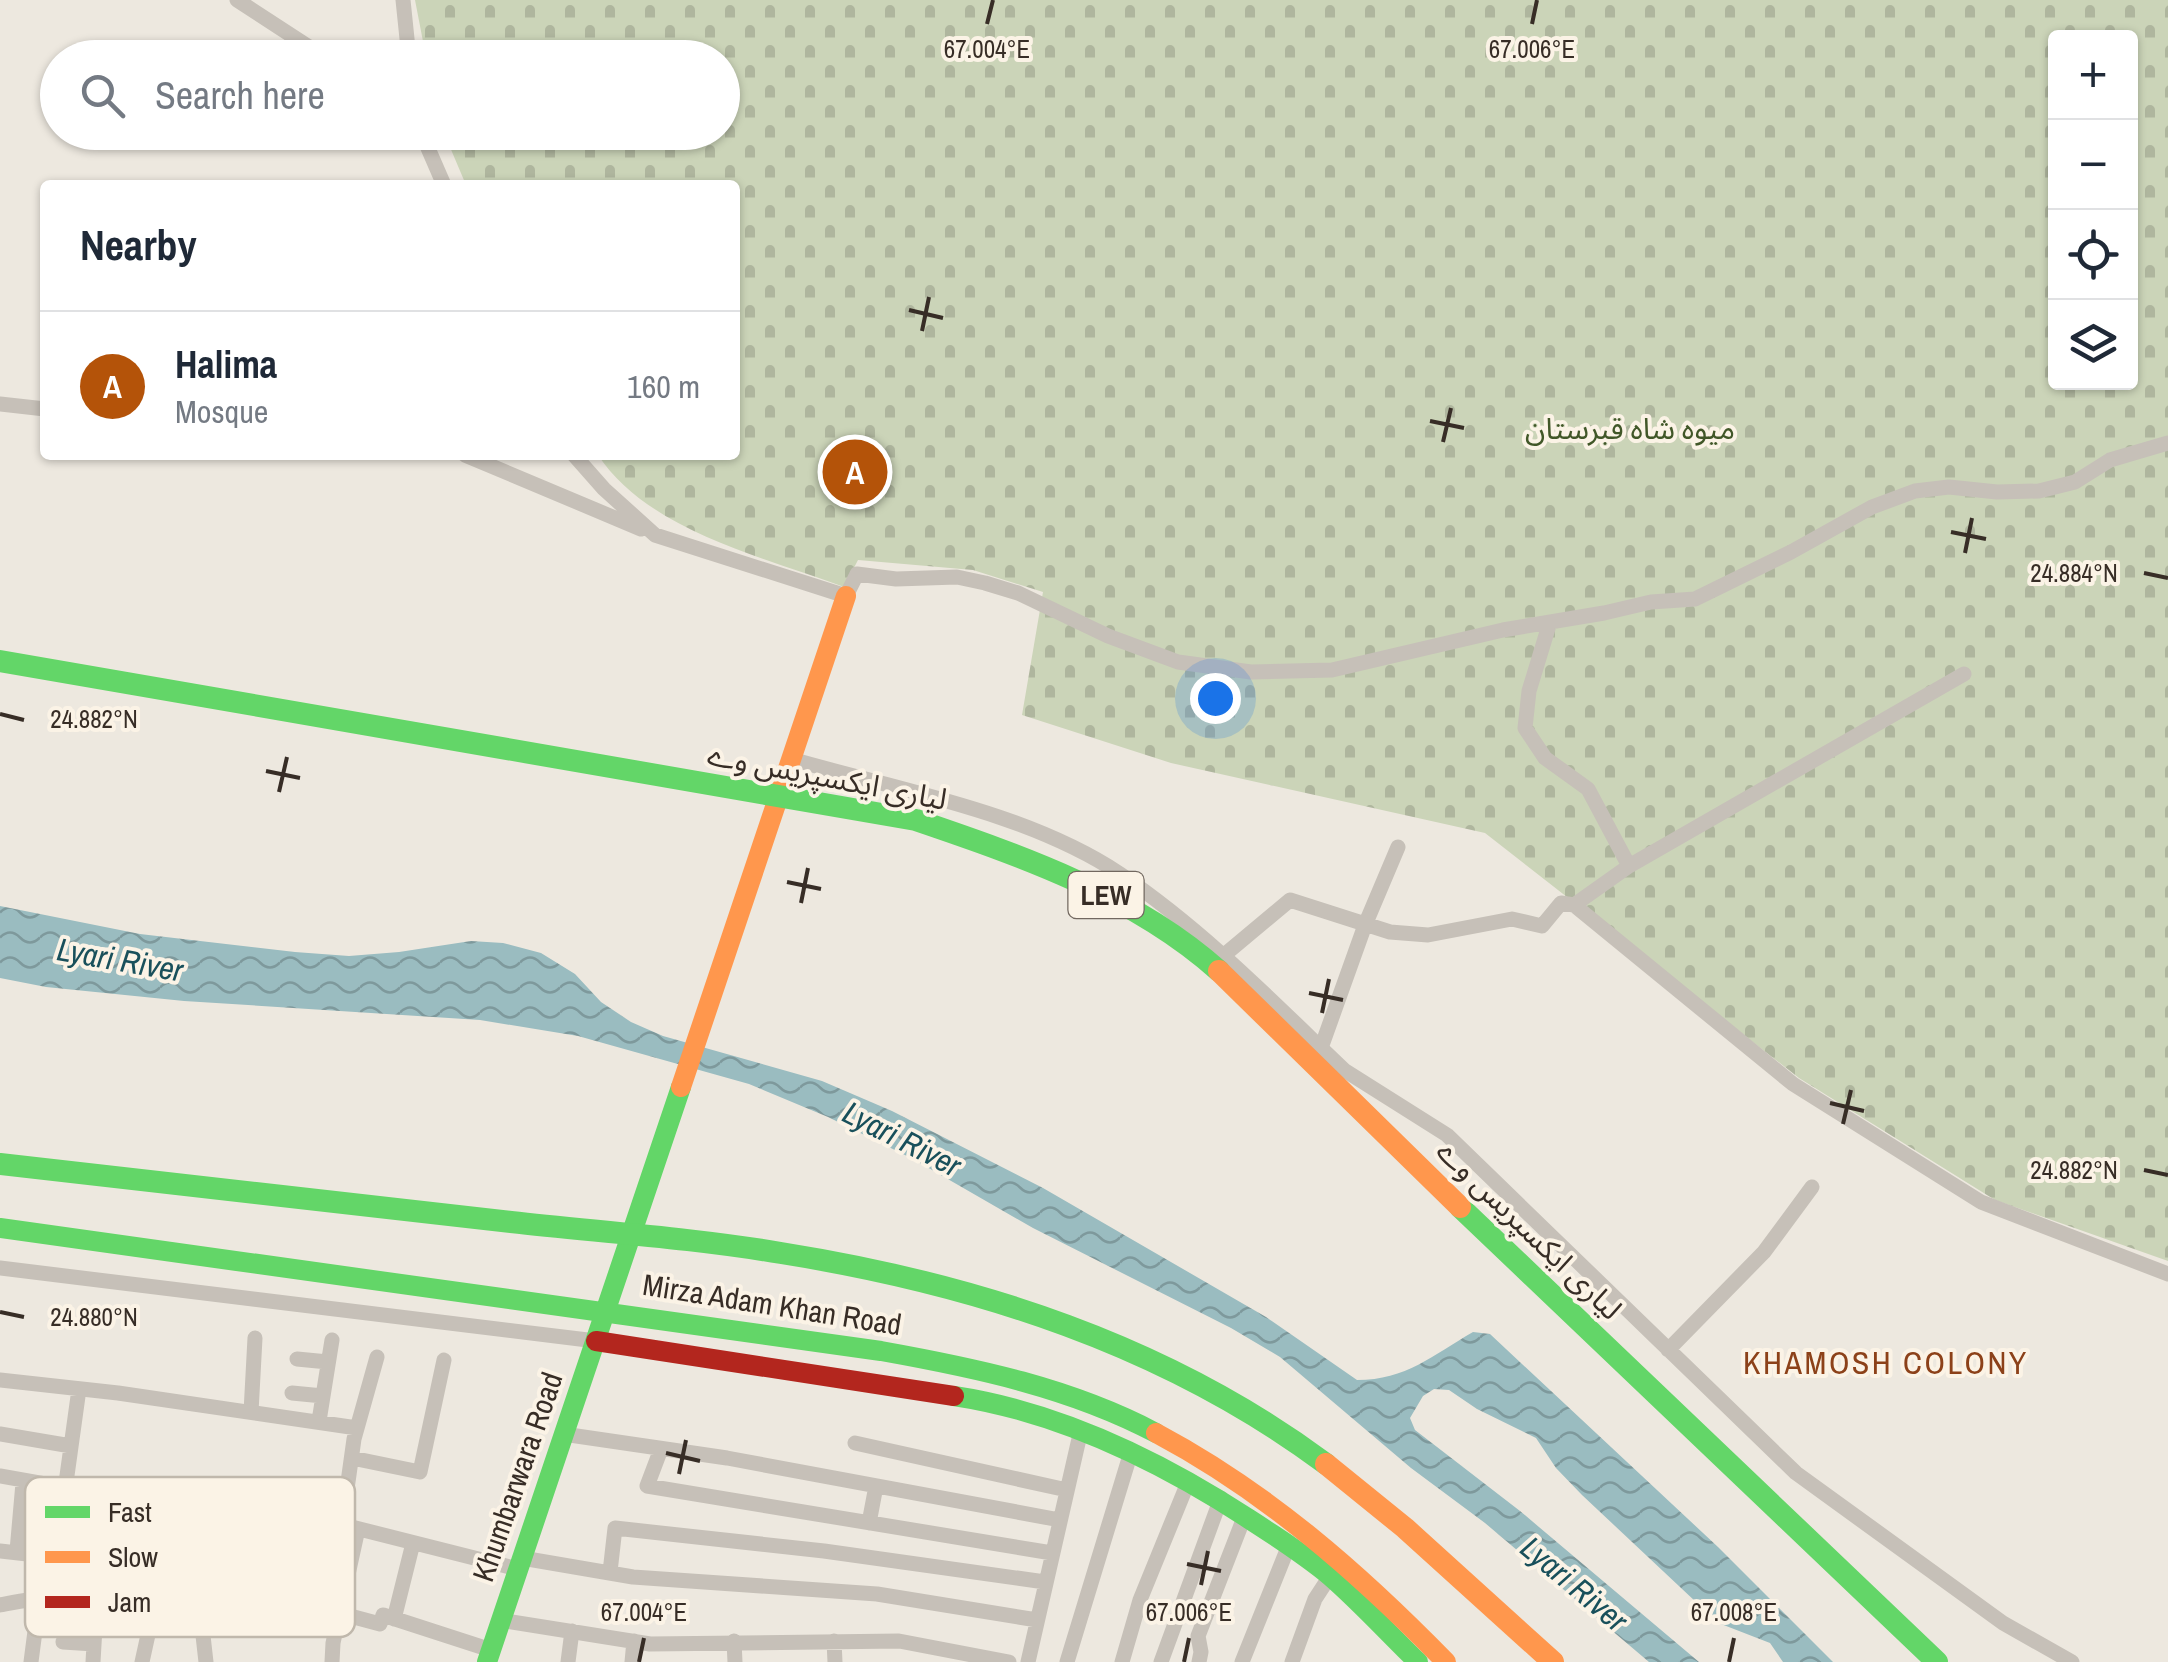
<!DOCTYPE html>
<html lang="en">
<head>
<meta charset="utf-8">
<style>
  :root { --surface:#fff; --page:#f6f6f7; --text:#1f2937; --muted:#747a83; --line:#e0e1e3; --accent:#b45309 }
  body { margin:0; font-family:"Archivo Narrow","Noto Sans Arabic",sans-serif; background:var(--page); color:var(--text) }
  .controls { position:absolute; right:30px; top:30px; display:grid; overflow:hidden; border-radius:10px; box-shadow:0 2px 8px #0004 }
  .controls button { width:90px; height:90px; display:grid; place-items:center; padding:0; border:0; border-bottom:2px solid var(--line); background:var(--surface); color:var(--text); font:50px sans-serif }
  .you { position:absolute; left:1215px; top:698px; width:35px; height:35px; margin:-25px; border:8px solid #fff; border-radius:50%; background:#1a73e8; box-shadow:0 0 0 15px #1a73e833 }
  .badge { display:grid; place-items:center; width:65px; height:65px; border-radius:50%; background:var(--accent); color:#fff; font-size:32px; font-weight:700 }
  .pin { position:absolute; translate:-50% -50%; border:5px solid #fff; box-shadow:0 2px 10px #0006 }
  .list { margin:0; padding:0; list-style:none }
  h2 { display:flex; justify-content:space-between; align-items:center; height:130px; margin:0; padding:0 40px; font-size:42px }
  h2 small { font-size:32px; font-weight:400; color:var(--muted) }
  .list li { display:grid; grid-template-columns:65px 1fr auto; gap:30px; align-items:center; box-sizing:border-box; height:150px; padding:0 40px; border-top:2px solid var(--line) }
  .list b { display:block; font-size:38px; white-space:nowrap }
  .list p { margin:0; font-size:32px; white-space:nowrap; color:var(--muted) }
  .list em { font-size:32px; font-style:normal; color:var(--muted) }
  .icon { flex:none; width:55px; height:55px; fill:none; stroke:currentColor; stroke-width:2; stroke-linecap:round; stroke-linejoin:round }
  .map { position:relative; flex:none; width:2168px; height:1662px; overflow:hidden }
  .search { position:absolute; background:var(--surface); box-shadow:0 2px 8px #0004; left:40px; top:40px; width:700px; height:110px; display:flex; align-items:center; gap:25px; box-sizing:border-box; padding:0 35px; border-radius:55px; color:var(--muted); font-size:38px }
  .panel { position:absolute; background:var(--surface); box-shadow:0 2px 8px #0004; left:40px; top:180px; width:700px; height:280px; border-radius:10px }
  .map>svg:first-child { display:block }
</style>
</head>
<body>
<div class="map">
<svg width="2168" height="1662" viewBox="0 0 2168 1662">
  <defs>
    <pattern id="cemetery-stones" width="16" height="16" patternUnits="userSpaceOnUse" patternTransform="scale(2.5)"><rect width="16" height="16" fill="#cbd4b8"/><path d="M2 7V4a2 2 0 0 1 4 0v3zM10 15v-3a2 2 0 0 1 4 0v3z" fill="#afb69e"/></pattern>
    <pattern id="water-waves" width="16" height="10" patternUnits="userSpaceOnUse" patternTransform="scale(2.5)"><rect width="16" height="10" fill="#9abcc0"/><path d="M0 5q4-4 8 0t8 0" fill="none" stroke="#7e999c"/></pattern>
  </defs>
  <rect width="100%" height="100%" fill="#ede8df"/>
  <path fill="url(#cemetery-stones)" fill-rule="evenodd" d="M415,0H2168V1261L1995,1200L1799,1078L1485,833L1171,763L1022,715L1043,592L973,570L858,560L844,587C763,557 647,530 598,455H735V185H466L444,133L722,132V58L426,57ZM2056,38H2130V382H2056Z"/>
  <path fill="url(#water-waves)" d="M0,906L140,934L295,952L349,956L399,952L471,941L503,943L541,953L575,974L601,1002L631,1022L663,1036L822,1081L892,1111L1043,1188L1266,1317L1357,1380C1406,1380 1433,1355 1473,1332L1490,1334L1718,1547L1833,1662H1783L1770,1643L1721,1624L1713,1618L1582,1495L1556,1468L1536,1438L1477,1409L1449,1390L1434,1389L1423,1396L1410,1418L1415,1430L1520,1511L1699,1662H1649L1485,1523L1411,1468L1280,1357L1231,1328L1033,1228L913,1159L828,1117L749,1084L578,1036L480,1020L184,1001L46,987L0,978Z"/>
  <g fill="none" stroke-linecap="round" stroke-linejoin="round">
    <path stroke="#c6c0b8" stroke-width="15" d="M237,0L326,58
      M403,0L409,58
      M421,132L444,185
      M0,404L45,409
      M465,455L641,529
      M574,455L604,489L655,535L846,596L857,574L896,579L957,577L985,583L1018,593L1108,636L1178,662L1251,672L1332,670L1503,630L1604,613L1651,602L1695,599L1791,552L1872,507L1915,491L1949,487L1997,492L2039,491L2075,482L2110,460L2168,443
      M1550,622L1529,691L1525,728L1545,758L1588,789L1629,866
      M791,759C898,790 1027,812 1120,874C1194,924 1258,987 1321,1048
      M1398,847L1365,925L1321,1048L1344,1070L1447,1135L1796,1473L2003,1623L2072,1662
      M1574,905L1793,1084L1981,1202L2168,1274
      M1223,956L1290,900L1390,932L1428,935L1512,919L1542,926L1561,903L1574,905L1629,866L1964,674
      M0,1268L596,1341
      M1668,1350L1764,1252L1812,1187
      M297,1359L328,1362
      M0,1380L118,1393L357,1428
      M292,1393L323,1396
      M251,1412L255,1338
      M319,1421L332,1340
      M0,1434L71,1446
      M563,1434L727,1458L1060,1520
      M855,1443L1067,1490
      M661,1449L647,1486L1052,1553
      M352,1458L420,1472L444,1360
      M0,1476L225,1516L304,1515L518,1569
      M65,1490L79,1389
      M200,1512L194,1556L206,1662
      M869,1523L876,1486
      M342,1525L354,1439L377,1357
      M0,1551L168,1570
      M17,1551L23,1483
      M522,1558L633,1577L877,1594L1037,1620
      M610,1572L615,1528L824,1551L1045,1582
      M0,1605C32,1599 66,1591 96,1610L201,1614
      M339,1613L380,1624L383,1615L491,1650
      M394,1619L413,1543
      M500,1620L650,1644L899,1641L1009,1662
      M203,1629L261,1626V1616L284,1615
      M734,1641L735,1662
      M834,1641L835,1662
      M63,1642L94,1644
      M31,1662L35,1631
      M93,1662L96,1610
      M142,1662L153,1612
      M332,1662L333,1643L358,1529
      M568,1662L572,1631
      M632,1662L634,1641
      M1028,1662L1081,1430
      M1067,1662L1131,1452
      M1122,1662L1140,1600L1189,1480
      M1161,1662L1221,1498
      M1199,1662L1201,1652L1198,1636L1245,1515
      M1242,1662L1289,1545
      M1292,1662L1315,1599L1330,1576"/>
    <path stroke="#63d668" stroke-width="20" d="M0,1228L881,1351C976,1368 1071,1388 1156,1433
      M954,1396C1060,1412 1160,1461 1249,1519C1277,1537 1305,1555 1330,1576C1361,1603 1389,1634 1418,1662
      M487,1662L681,1087"/>
    <path stroke="#ff974d" stroke-width="20" d="M681,1087L846,596
      M1156,1433C1267,1492 1359,1573 1446,1662"/>
    <path stroke="#b3261e" stroke-width="20" d="M596,1341L954,1396"/>
    <path stroke="#63d668" stroke-width="22" d="M0,661L916,820C1022,856 1134,895 1219,971
      M0,1164C170,1183 341,1203 511,1222C601,1232 692,1238 781,1253C976,1284 1166,1345 1326,1464
      M1460,1207L1937,1662"/>
    <path stroke="#ff974d" stroke-width="22" d="M1219,971L1460,1207
      M1326,1464L1405,1528L1553,1662"/>
  </g>
  <path fill="none" stroke="#372d26" stroke-width="4" d="M987,24L993,0M1532,24L1537,0M909,310L943,318M922,331L929,297M1430,421L1464,428M1443,442L1451,408M1951,532L1986,539M1965,553L1972,518M2144,573L2168,578M0,714L24,720M266,771L300,778M279,792L287,757M787,882L821,889M801,903L808,868M1309,993L1343,1000M1322,1013L1329,979M1830,1103L1864,1111M1843,1124L1851,1090M2144,1170L2168,1175M0,1312L24,1317M666,1453L700,1461M679,1474L686,1440M1187,1564L1221,1571M1201,1585L1208,1551M639,1662L644,1638M1184,1662L1189,1638M1729,1662L1734,1638"/>
  <g text-anchor="middle" stroke-width="8" stroke-linejoin="round" paint-order="stroke">
    <rect fill="#fbf3e6" stroke="#726860" stroke-width="2.5" x="1068.5" y="872" width="75" height="46" rx="8"/>
    <g font-size="28" font-weight="bold" fill="#372d26">
      <text x="1106" y="905">LEW</text>
    </g>
    <g font-size="30" fill="#415728" stroke="#fbf3e6">
      <text x="1630" y="439">میوہ شاہ قبرستان</text>
    </g>
    <g font-size="30" fill="#372d26" stroke="#fbf3e6">
      <text transform="translate(827 777) rotate(11)" y="10">لیاری ایکسپریس وے</text>
      <text transform="translate(1529 1230) rotate(44)" y="10">لیاری ایکسپریس وے</text>
      <text transform="translate(772 1305) rotate(9)" y="10">Mirza Adam Khan Road</text>
      <text transform="translate(518 1477) rotate(-71)" y="10">Khumbarwara Road</text>
    </g>
    <g font-size="32" font-style="italic" fill="#19505b" stroke="#fbf3e6">
      <text transform="translate(120 960) rotate(10)" y="11">Lyari River</text>
      <text transform="translate(902 1139) rotate(27)" y="11">Lyari River</text>
      <text transform="translate(1574 1584) rotate(40)" y="11">Lyari River</text>
    </g>
    <g font-size="32" letter-spacing="2.5" fill="#8c4119" stroke="#fbf3e6">
      <text x="1886" y="1374">KHAMOSH COLONY</text>
    </g>
  </g>
  <rect x="25" y="1477" width="330" height="160" rx="15" fill="#fbf3e6" stroke="#c0b8ac" stroke-width="2.5"/>
  <rect x="45" y="1506" width="45" height="12" fill="#63d668"/>
  <rect x="45" y="1551" width="45" height="12" fill="#ff974d"/>
  <rect x="45" y="1596" width="45" height="12" fill="#b3261e"/>
  <g font-size="28" fill="#372d26">
    <text x="108" y="1522">Fast</text>
    <text x="108" y="1567">Slow</text>
    <text x="108" y="1612">Jam</text>
  </g>
  <g font-size="25" text-anchor="middle" fill="#372d26" stroke="#fbf3e6" stroke-width="8" stroke-linejoin="round" paint-order="stroke">
    <text x="987" y="58">67.004°E</text>
    <text x="1532" y="58">67.006°E</text>
    <text x="2074" y="582">24.884°N</text>
    <text x="94" y="728">24.882°N</text>
    <text x="2074" y="1179">24.882°N</text>
    <text x="94" y="1326">24.880°N</text>
    <text x="644" y="1621">67.004°E</text>
    <text x="1189" y="1621">67.006°E</text>
    <text x="1734" y="1621">67.008°E</text>
  </g>
</svg>
<div class="controls">
<button>+</button>
<button>−</button>
<button><svg class="icon" aria-label="locate" viewBox="0 0 24 24"><circle cx="12" cy="12" r="6"/><path d="M12 2v4M12 18v4M2 12h4M18 12h4"/></svg></button>
<button><svg class="icon" aria-label="layers" viewBox="0 0 24 24"><path d="M12 4l9 5-9 5-9-5zM3 14l9 5 9-5"/></svg></button>
</div>
<div class="you"></div>
<div class="pin badge" style="left:855px;top:472px">A</div>
<div class="search"><svg class="icon" aria-label="search" viewBox="0 0 24 24"><circle cx="10" cy="10" r="6"/><path d="M15 15l6 6"/></svg>Search here</div>
<section class="panel">
<h2>Nearby<small></small></h2>
<ul class="list">
<li><span class="badge">A</span><div><b>Halima</b><p>Mosque</p></div><em>160 m</em></li>
</ul>
</section>
</div>
</body>
</html>
